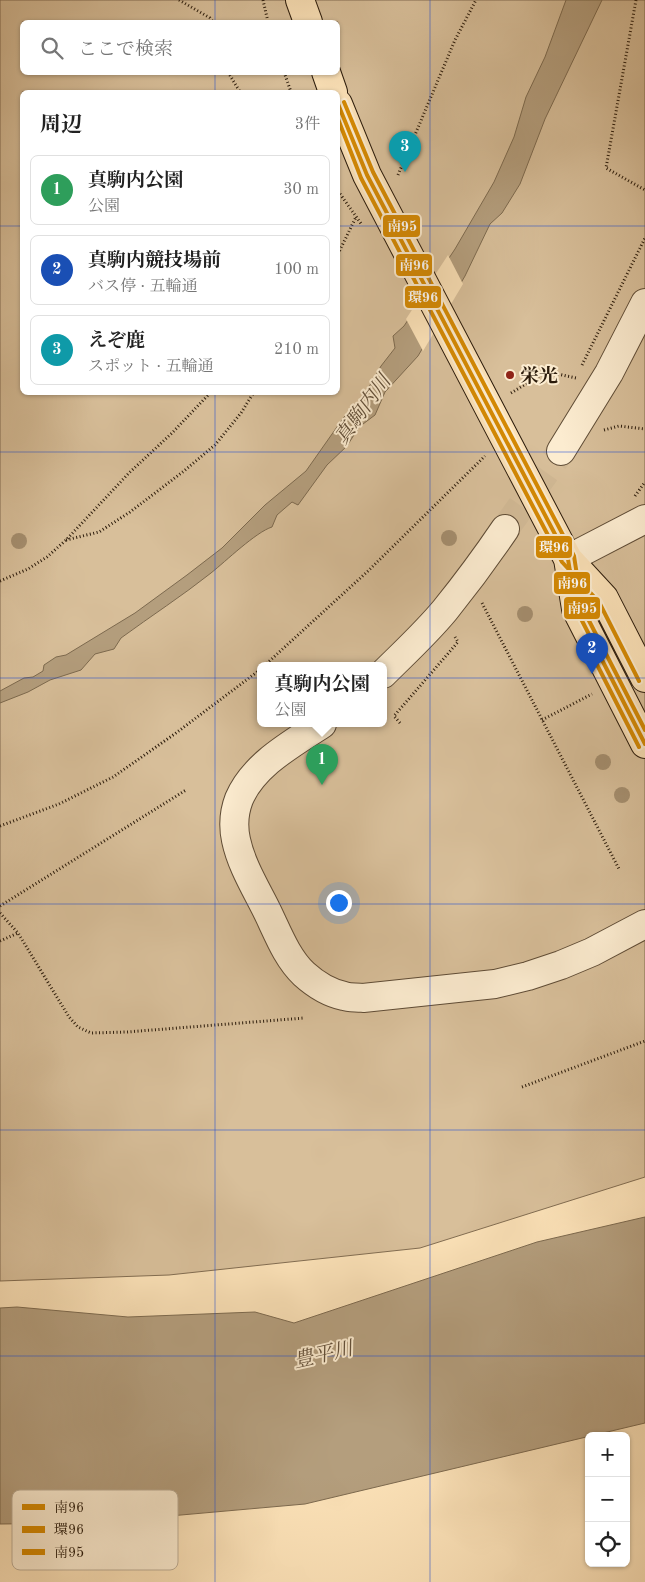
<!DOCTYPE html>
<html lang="ja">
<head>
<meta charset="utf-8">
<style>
  :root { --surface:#fff; --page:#f6f6f6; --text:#222; --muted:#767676; --line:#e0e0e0; --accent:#b45309 }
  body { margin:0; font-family:"Old Standard TT","Noto Serif JP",serif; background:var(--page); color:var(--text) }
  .controls { position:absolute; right:15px; bottom:15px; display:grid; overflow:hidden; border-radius:8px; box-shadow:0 1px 4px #0004 }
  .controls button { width:45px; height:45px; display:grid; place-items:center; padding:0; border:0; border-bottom:1px solid var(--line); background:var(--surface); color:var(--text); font:25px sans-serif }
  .you { position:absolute; left:338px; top:902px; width:18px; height:18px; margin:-12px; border:4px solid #fff; border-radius:50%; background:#1a73e8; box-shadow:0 0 0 8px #1a73e833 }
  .badge { display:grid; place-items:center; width:32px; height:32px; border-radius:50%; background:var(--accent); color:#fff; font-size:16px; font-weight:700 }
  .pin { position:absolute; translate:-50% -41px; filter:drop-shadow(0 1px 2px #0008) }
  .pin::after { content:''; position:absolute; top:26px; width:18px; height:15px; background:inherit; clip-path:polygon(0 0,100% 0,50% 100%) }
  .popup { position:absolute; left:257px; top:662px; width:130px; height:65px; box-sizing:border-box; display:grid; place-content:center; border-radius:8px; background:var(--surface); filter:drop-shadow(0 1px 4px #0005); font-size:16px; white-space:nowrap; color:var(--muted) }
  .popup b { font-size:19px; color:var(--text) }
  .popup::after { content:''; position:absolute; left:50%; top:100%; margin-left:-10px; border:10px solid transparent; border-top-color:var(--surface) }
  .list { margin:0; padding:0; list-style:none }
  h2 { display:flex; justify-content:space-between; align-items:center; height:65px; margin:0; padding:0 20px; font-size:21px }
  h2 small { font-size:16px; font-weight:400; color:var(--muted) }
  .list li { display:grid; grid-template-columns:32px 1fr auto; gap:15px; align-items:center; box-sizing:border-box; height:70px; margin:0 10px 10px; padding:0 10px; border:1px solid var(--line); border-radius:8px }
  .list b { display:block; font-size:19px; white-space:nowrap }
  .list p { margin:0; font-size:16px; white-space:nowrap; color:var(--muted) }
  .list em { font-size:16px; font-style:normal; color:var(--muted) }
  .icon { flex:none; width:28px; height:28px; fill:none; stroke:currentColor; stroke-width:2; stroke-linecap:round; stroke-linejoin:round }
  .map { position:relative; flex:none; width:645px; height:1582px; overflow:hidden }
  .search { position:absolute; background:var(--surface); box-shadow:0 1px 4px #0004; left:20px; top:20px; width:320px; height:55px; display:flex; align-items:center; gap:12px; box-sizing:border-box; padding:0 18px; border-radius:8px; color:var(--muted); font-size:19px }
  .panel { position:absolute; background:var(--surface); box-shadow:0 1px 4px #0004; left:20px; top:90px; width:320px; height:305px; border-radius:8px }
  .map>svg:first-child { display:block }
</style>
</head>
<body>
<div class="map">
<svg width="645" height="1582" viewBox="0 0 645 1582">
  <rect width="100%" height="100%" fill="#fbe1b7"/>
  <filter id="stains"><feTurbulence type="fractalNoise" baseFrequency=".004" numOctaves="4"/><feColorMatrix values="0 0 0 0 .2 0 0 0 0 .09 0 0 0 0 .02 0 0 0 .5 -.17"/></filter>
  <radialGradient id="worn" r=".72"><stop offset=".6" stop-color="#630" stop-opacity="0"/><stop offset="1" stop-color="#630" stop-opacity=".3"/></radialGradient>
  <path fill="#d8bf9a" stroke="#826d52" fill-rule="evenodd" d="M0,0H645V1177L420,1248L169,1275L0,1281ZM22,22H338V72H22ZM22,92H338V392H22ZM261,666H383V724H261Z"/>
  <path fill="#b49e7d" stroke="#7d6a4f" d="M566,0H602L545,119L520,184L502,213L490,224L465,276L418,356L385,392L375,415L359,427L347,446L327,465L298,505L292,502L277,515L272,527C256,532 226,561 211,573C182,596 151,616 121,638L114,649L95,654L81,670L50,680L28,692L0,703V691L24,678L33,677L43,671L44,665L56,657L66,655L135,613L187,575L222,548L265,505L306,471L344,417L362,399L381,366L395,348L393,336L404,326L455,249L494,182L514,137L526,97L545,57Z
    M645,1217V1423L305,1504L91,1523L0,1524V1308L17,1307L128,1317L255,1312L294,1323L537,1242Z"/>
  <path fill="#fbe1b7" d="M448,255L463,284L423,351L406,319Z"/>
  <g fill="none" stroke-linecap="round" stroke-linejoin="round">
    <path stroke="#d1b995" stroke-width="28" stroke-dasharray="28 14" stroke-linecap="butt" d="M505,529L561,451"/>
    <g stroke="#5f4c36" stroke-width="30">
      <path id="minor" d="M561,451L609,373L645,303
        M568,559L645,519
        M383,674C404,653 426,633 445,610C466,584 486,557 505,529
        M322,724C292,744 254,764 239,799C234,812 233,826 236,840C241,864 255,887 266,909C277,931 286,957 304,974C315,984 330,993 344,996C350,998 356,997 363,998L495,984L528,976L561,965L592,952L645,924"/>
    </g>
    <g stroke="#2b1b0b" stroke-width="30">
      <path id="major" d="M300,0L308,22
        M326,72L333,92
        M338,104L367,175L568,559L604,598L645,678
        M568,559L576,609L645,744"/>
    </g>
    <path stroke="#2b1b0b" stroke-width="3" stroke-dasharray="1 2.5" stroke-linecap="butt" d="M179,0L210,18L213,22
      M263,0L268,22
      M636,0L606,168L645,190
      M228,72L240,92
      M284,72L291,92
      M398,175L455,40L476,0
      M338,191L362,225
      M338,254L356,217
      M582,365L645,238
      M511,393L544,373H553L576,378
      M604,430L619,426L645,429
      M635,496L645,482
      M66,540L99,532L130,512L184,471L215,445L241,413L254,392
      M0,581L28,569L47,557L66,540L129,473L172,433L211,392
      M482,603L619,869
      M264,666L368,571L485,456
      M542,720L592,694
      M400,723L394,716L458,642L455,637
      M0,826L59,804L113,777L176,733L261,669
      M0,906L186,790
      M0,913L18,933L69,1017L78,1027L91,1033L127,1032L304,1018
      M0,941L18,933
      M522,1087L645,1041"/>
    <use href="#minor" stroke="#fcecd0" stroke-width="28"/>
    <use href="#major" stroke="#fbe1b7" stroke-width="28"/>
    <g stroke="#fcecd0" stroke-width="8">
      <path id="bus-1" d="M338,104L367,175L568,559L576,609L645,744"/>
    </g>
    <g stroke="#fcecd0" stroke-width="8">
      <path id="bus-2" d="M338,119L361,178L562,562L599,602L639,681
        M587,645L639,747"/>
    </g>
    <g stroke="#fcecd0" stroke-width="8">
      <path id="bus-3" d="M344,102L373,172L574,556L582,607L645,730"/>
    </g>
    <use href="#bus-1" stroke="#d58902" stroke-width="4"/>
    <use href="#bus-2" stroke="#d58902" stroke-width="4"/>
    <use href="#bus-3" stroke="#d58902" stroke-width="4"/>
  </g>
  <g fill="#a58f70">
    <circle cx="449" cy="538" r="8"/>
    <circle cx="19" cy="541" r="8"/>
    <circle cx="525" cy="614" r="8"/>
    <circle cx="603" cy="762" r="8"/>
    <circle cx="622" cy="795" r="8"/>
  </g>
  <path fill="none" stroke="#1d4ed8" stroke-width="1" stroke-opacity="0.55" d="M215,0V22M430,0V1582M215,72V92M0,226H22M338,226H645M215,392V1582M0,452H645M0,678H645M0,904H645M0,1130H645M0,1356H645"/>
  <circle fill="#8f2418" stroke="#fcecd0" stroke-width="2" cx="510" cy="375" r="5"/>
  <g text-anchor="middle" stroke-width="4" stroke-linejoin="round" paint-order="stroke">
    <g font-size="19" font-weight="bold" fill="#2b1b0b" stroke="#fcecd0" text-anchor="start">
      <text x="520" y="382">栄光</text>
    </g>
    <g font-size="20" font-style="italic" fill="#624f39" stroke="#fcecd0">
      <text transform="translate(362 409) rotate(-54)" y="7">真駒内川</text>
      <text transform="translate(323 1354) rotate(-13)" y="7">豊平川</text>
    </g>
  </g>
  <rect x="12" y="1490" width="166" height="80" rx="8" fill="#fcecd0" stroke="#bdad95" stroke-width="1"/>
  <rect x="22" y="1504" width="23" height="6" fill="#d58902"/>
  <rect x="22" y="1526" width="23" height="7" fill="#d58902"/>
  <rect x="22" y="1549" width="23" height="6" fill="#d58902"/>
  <g font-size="14" fill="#2b1b0b">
    <text x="54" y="1512">南96</text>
    <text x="54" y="1534">環96</text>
    <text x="54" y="1557">南95</text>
  </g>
  <g stroke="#fcecd0" stroke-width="2">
    <rect x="382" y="214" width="39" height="24" rx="5" fill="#d58902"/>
    <rect x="395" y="253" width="38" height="24" rx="5" fill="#d58902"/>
    <rect x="404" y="285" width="38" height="24" rx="5" fill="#d58902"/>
    <rect x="535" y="535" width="38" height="24" rx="5" fill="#d58902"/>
    <rect x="553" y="571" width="38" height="24" rx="5" fill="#d58902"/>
    <rect x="563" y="596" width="38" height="24" rx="5" fill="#d58902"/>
  </g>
  <g font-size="14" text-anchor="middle" font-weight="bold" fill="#fff">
    <text x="402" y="231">南95</text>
    <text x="414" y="270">南96</text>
    <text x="423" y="302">環96</text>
    <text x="554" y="552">環96</text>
    <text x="572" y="588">南96</text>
    <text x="582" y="613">南95</text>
  </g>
  <rect width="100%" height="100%" filter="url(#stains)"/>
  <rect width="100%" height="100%" fill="url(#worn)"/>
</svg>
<div class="controls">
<button>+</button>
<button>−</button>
<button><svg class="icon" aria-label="locate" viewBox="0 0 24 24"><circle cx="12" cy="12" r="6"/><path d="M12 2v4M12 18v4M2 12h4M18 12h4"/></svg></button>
</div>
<div class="you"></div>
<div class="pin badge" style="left:322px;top:785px;background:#2e9e5b">1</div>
<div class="popup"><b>真駒内公園</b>公園</div>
<div class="pin badge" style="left:592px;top:674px;background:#1a4fb4">2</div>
<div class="pin badge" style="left:405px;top:172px;background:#0f9aa8">3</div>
<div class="search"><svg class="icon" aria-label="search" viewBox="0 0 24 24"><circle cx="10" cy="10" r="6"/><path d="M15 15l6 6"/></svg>ここで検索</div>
<section class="panel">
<h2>周辺<small>3件</small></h2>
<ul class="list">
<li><span class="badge" style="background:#2e9e5b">1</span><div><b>真駒内公園</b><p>公園</p></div><em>30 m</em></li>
<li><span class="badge" style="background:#1a4fb4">2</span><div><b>真駒内競技場前</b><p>バス停 · 五輪通</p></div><em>100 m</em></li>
<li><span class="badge" style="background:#0f9aa8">3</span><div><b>えぞ鹿</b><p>スポット · 五輪通</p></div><em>210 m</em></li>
</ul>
</section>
</div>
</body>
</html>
